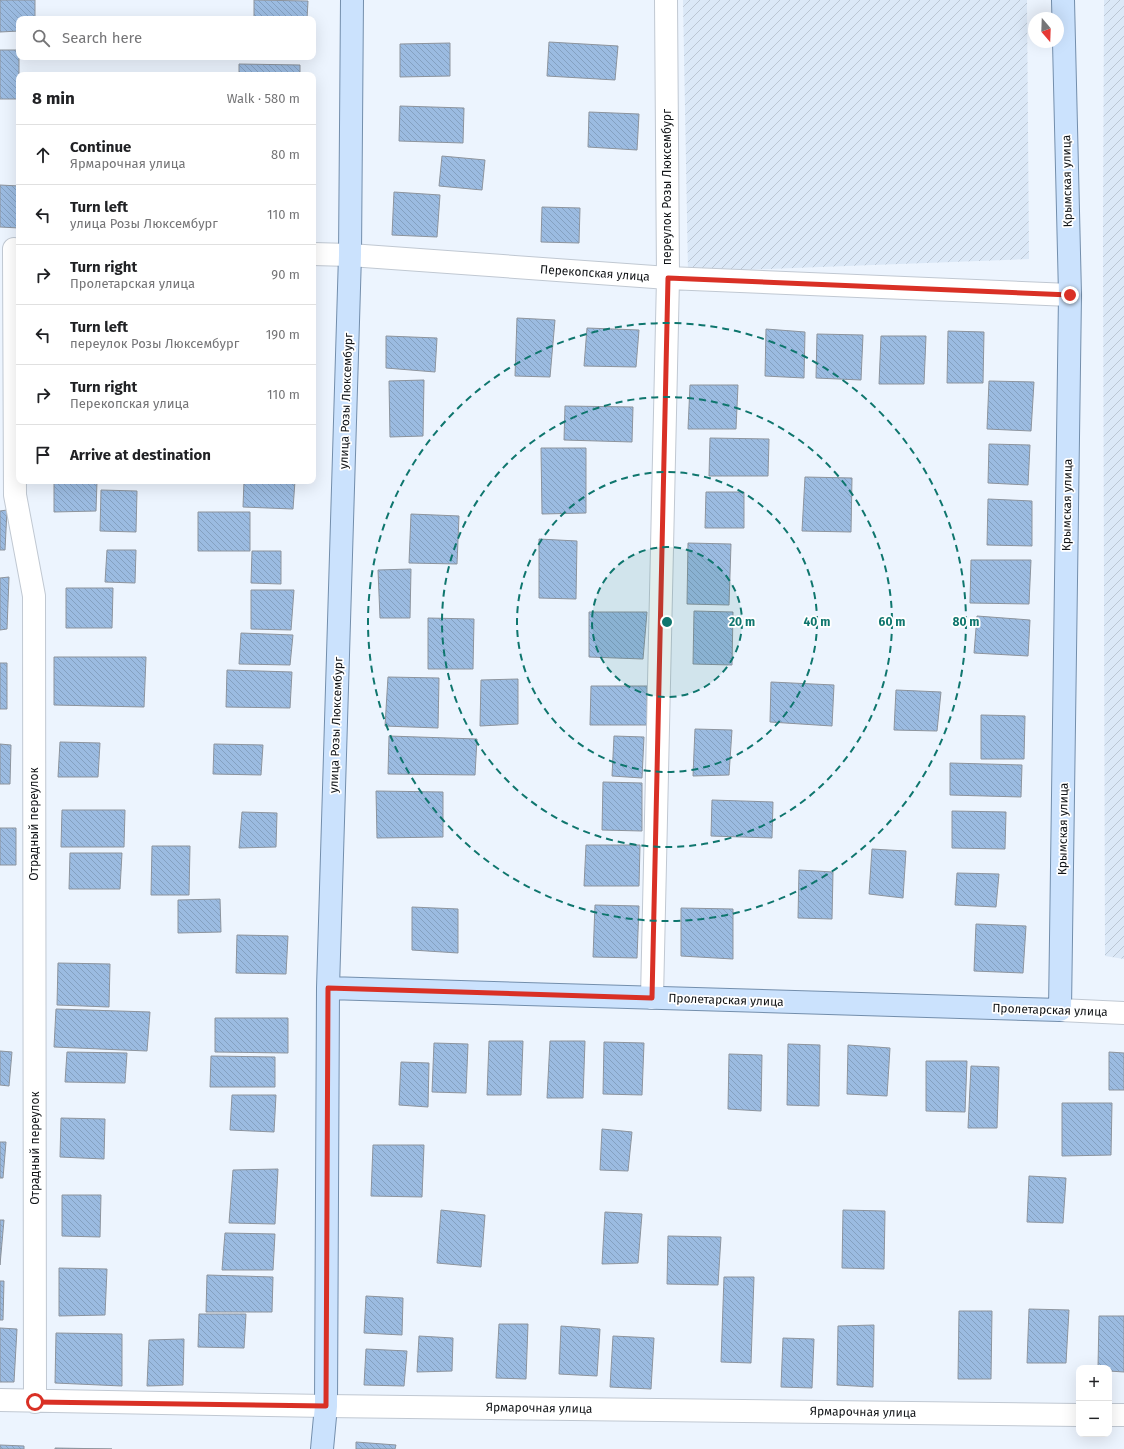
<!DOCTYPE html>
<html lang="en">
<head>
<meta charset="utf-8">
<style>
  :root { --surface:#fff; --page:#f2f2f2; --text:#202124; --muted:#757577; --line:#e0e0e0 }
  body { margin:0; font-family:"Fira Sans",sans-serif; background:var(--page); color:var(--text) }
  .controls { position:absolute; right:12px; bottom:12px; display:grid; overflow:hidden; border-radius:8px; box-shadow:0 4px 16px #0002 }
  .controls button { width:36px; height:36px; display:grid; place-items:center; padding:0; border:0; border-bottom:1px solid var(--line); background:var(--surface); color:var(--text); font:20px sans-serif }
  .compass { position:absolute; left:1028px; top:12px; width:36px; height:36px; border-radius:50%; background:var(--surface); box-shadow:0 4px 16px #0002; rotate:161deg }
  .stop { position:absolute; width:12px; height:12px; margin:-9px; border:3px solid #d93025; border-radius:50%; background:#fff }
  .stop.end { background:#d93025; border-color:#fff; box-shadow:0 1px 4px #0008 }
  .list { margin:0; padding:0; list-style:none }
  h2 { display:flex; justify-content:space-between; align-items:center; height:52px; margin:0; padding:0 16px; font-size:17px }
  h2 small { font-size:13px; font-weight:400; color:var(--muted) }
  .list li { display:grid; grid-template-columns:26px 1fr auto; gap:12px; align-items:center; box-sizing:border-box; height:60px; padding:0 16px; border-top:1px solid var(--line) }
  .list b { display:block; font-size:15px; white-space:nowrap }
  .list p { margin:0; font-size:13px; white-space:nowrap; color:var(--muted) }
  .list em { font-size:13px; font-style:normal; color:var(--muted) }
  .icon { flex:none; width:22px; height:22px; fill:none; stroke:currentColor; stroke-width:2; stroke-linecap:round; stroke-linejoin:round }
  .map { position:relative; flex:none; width:1124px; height:1449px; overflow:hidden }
  .search { position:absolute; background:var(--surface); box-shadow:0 4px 16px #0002; left:16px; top:16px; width:300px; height:44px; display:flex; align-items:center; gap:10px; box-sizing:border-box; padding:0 14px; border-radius:8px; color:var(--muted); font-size:15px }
  .panel { position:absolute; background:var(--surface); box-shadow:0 4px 16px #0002; left:16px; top:72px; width:300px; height:412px; border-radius:8px }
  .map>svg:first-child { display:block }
</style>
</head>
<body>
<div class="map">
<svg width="1124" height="1449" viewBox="0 0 1124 1449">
  <defs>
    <pattern id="industrial-furrows" width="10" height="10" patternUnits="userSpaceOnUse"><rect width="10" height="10" fill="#dbe8f7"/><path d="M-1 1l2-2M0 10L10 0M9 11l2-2" fill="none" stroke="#bbc6d3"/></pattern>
    <pattern id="building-back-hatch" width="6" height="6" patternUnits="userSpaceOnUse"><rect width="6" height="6" fill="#9bbbe1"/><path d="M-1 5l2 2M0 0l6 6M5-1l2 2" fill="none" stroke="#84a0c0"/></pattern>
  </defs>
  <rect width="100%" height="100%" fill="#ecf4fe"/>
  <path fill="url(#industrial-furrows)" d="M683,0H1027L1029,259L688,272Z
    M1104,0H1124V959L1105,956L1103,234Z"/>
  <path fill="url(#building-back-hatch)" stroke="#8d949d" d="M0,0H35V19H19V31L0,32Z
    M254,0L308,1L307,19H254Z
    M549,42L618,46L615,80L547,76Z
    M450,43V76L400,77V44Z
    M0,50H19V99H0Z
    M239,64L300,65V75H239Z
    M400,106L464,108L463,143L399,141Z
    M589,112L639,114L637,150L588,147Z
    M442,156L485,160L482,190L439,186Z
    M0,185L19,186V228L0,227Z
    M394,192L440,195L437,237L392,235Z
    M542,207L580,208L579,243L541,242Z
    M517,318L555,320L550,377L515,376Z
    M587,328L639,330L636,367L584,366Z
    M766,329L805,332L804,378L765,376Z
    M948,331L984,332L983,383H947Z
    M817,334L863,335L861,380L816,378Z
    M386,336L437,338L435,372L386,368Z
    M881,336H926L924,384H879Z
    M424,380L423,436L390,437L389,381Z
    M989,381L1034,382L1031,431L987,429Z
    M690,385H738L736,429H688Z
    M565,406L633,407L632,442L564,440Z
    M710,438L769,439L768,476H709Z
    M989,444L1030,445L1028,485L988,483Z
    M541,448H586V513L542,514Z
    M805,477L852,478L851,532L802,531Z
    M54,481H97L96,511L54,512Z
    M244,481H295L293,509L243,507Z
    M101,490L137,491L136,532L100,531Z
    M706,492H744V528H705Z
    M988,499L1032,501V546L987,545Z
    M7,510L5,550H0V511Z
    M198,512H250V551H198Z
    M411,514L459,516L457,564L409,563Z
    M539,539L577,541L576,599L539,598Z
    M688,543L731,544L729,605L687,604Z
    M107,550H136L135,583L105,582Z
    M252,551H281V584L251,583Z
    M971,560H1031L1029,604L970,603Z
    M411,569L410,618H380L378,570Z
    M9,577L7,629L0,630V578Z
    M66,588H113L112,628H66Z
    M251,590H294L291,630L251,629Z
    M694,611L733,612L732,665L693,664Z
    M589,612H647L643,659L589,657Z
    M977,616L1030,620L1028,656L974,653Z
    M428,618L474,619L473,669H428Z
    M241,633L293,635L290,665L239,664Z
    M54,657H146L144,707L54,705Z
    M0,663H7V709H0Z
    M227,670L292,672L290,708L226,707Z
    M388,677L439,678L438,728L385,726Z
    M518,679V724L480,726L481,680Z
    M771,682L834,685L832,726L770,722Z
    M591,686H647V725H590Z
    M896,690L941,692L937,731L894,730Z
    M981,715L1025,716L1024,759H981Z
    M695,729L732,730L729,775L693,776Z
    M389,736L477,739L475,775L388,774Z
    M614,736L644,737L642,778L612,776Z
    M60,742L100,743L98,777H58Z
    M0,744L11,745L10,784H0Z
    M214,744L263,745L261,775L213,774Z
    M950,763L1022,765L1021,797L950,795Z
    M603,782L642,783V831L602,830Z
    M376,791L443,792V837L377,838Z
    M712,800L773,802L772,838L711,836Z
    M62,810H125L124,847H61Z
    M952,811L1006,812L1005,849L952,848Z
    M242,812L277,813L276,847L239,848Z
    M0,828H16V865H0Z
    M586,845H640L639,886H584Z
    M152,846H190L189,895H151Z
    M872,849L906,851L903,898L869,894Z
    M70,853H122L120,889H69Z
    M799,870L833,872L832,919L798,918Z
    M957,873L999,874L996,907L955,905Z
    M220,899L221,932L178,933V900Z
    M595,905L639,906L637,958L593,957Z
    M412,907L458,909V953L412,950Z
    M681,908L733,909V959L681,956Z
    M976,924L1026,926L1023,973L974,971Z
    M237,935L288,936L286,974L236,973Z
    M58,963L110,964L109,1007L57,1005Z
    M56,1009L150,1012L147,1051L54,1047Z
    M215,1018H288V1053L215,1052Z
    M489,1041H523L521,1095H487Z
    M550,1041H585L583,1098H547Z
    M604,1042L644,1043L642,1095L603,1094Z
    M434,1043L468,1044L466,1093L432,1092Z
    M788,1044L820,1045L819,1106L787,1105Z
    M848,1045L890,1048L887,1096L847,1094Z
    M0,1051L12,1052L9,1086L0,1085Z
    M67,1052L127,1053L125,1083L65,1082Z
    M1109,1052L1124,1053V1090H1109Z
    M729,1054L762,1055L761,1111L728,1109Z
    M211,1056L275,1057V1087H210Z
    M926,1061H967L965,1112L926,1111Z
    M401,1062L429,1063L428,1107L399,1105Z
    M971,1066L999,1067L997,1128H968Z
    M232,1095H276L274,1132L230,1130Z
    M1062,1103H1112L1111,1155L1062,1156Z
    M61,1118L105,1119L104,1159L60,1157Z
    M602,1129L632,1132L628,1171L600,1170Z
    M0,1142H6L3,1178H0Z
    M373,1145H424L422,1197L371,1196Z
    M278,1169L275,1224L229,1223L233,1170Z
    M1029,1176L1066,1178L1063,1223L1027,1222Z
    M62,1195H101L100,1237L62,1236Z
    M441,1210L485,1215L481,1267L437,1263Z
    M843,1210L885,1211L884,1269L842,1268Z
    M605,1212L642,1214L638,1263L602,1264Z
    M0,1220H4L0,1265Z
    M225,1233L275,1234L273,1270H222Z
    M668,1236L721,1237L718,1285L667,1284Z
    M59,1268L107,1269L105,1315L59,1316Z
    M207,1275L273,1277L272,1312H206Z
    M724,1277H754L751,1363L721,1362Z
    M0,1281H4L3,1320H0Z
    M366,1296L403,1298L402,1335L364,1333Z
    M1029,1309L1069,1310L1066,1363H1027Z
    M959,1311H992L991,1379H958Z
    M199,1314H246L244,1348L198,1347Z
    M1099,1316H1124V1372L1109,1371V1368H1098Z
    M499,1324H528L526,1379L496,1378Z
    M874,1325L873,1387L837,1385L838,1326Z
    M561,1326L600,1329L597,1376L559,1374Z
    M0,1328L17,1329L14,1382H0Z
    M56,1333L122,1334V1386L55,1383Z
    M419,1336L453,1338L452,1371L417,1372Z
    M613,1336L654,1338L651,1389L610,1387Z
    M783,1338L814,1339L812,1388L781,1387Z
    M184,1339L183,1385L147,1386L149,1340Z
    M366,1349L407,1351L404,1386L364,1385Z
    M356,1442L396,1445L395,1449H356Z
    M0,1445L24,1446V1449H0Z
    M55,1448L112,1449H55Z"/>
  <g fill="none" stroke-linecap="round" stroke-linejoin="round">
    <g stroke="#c0c8d2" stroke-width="24">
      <path id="minor" d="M14,249L15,495L34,596L35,1402
        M313,254L350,255L668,278L1070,295
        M652,998L668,278L666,0
        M1060,1010L1124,1013
        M0,1400L326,1406L1079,1415
        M1109,1415H1124"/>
    </g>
    <g stroke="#738eac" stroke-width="24">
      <path id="major" d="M328,988L1060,1010L1070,295L1063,0
        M322,1449L326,1406L328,988L350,255L352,0"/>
    </g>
    <use href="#minor" stroke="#fff" stroke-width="22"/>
    <use href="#major" stroke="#cbe2fd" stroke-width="22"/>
  </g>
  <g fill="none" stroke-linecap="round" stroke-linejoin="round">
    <path stroke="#d93025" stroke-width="5" d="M35,1402L326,1406L328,988L652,998L668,278L1070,295"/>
  </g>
  <circle cx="667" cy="622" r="75" fill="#0f766e" fill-opacity=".12"/>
  <g fill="none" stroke="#0f766e" stroke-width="2" stroke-dasharray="7 5">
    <circle cx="667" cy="622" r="75"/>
    <circle cx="667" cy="622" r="150"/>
    <circle cx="667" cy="622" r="225"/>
    <circle cx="667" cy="622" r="299"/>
  </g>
  <g text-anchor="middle" stroke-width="3.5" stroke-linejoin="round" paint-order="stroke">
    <g font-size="12" fill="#111417" stroke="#fff">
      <text transform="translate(1067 181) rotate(-91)" y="4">Крымская улица</text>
      <text transform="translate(667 187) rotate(-90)" y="4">переулок Розы Люксембург</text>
      <text transform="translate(595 273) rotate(4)" y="4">Перекопская улица</text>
      <text transform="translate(346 401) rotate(-88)" y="4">улица Розы Люксембург</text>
      <text transform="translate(1067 505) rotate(-89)" y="4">Крымская улица</text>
      <text transform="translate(336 725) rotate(-88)" y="4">улица Розы Люксембург</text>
      <text transform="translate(34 824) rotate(-90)" y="4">Отрадный переулок</text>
      <text transform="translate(1063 829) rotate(-89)" y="4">Крымская улица</text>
      <text transform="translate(726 1000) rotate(2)" y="4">Пролетарская улица</text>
      <text transform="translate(1050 1010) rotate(2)" y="4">Пролетарская улица</text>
      <text transform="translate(35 1148) rotate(-90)" y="4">Отрадный переулок</text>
      <text transform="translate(539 1408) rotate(1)" y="4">Ярмарочная улица</text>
      <text transform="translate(863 1412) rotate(1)" y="4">Ярмарочная улица</text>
    </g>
  </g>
  <circle cx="667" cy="622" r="6" fill="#0f766e" stroke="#fff" stroke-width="2"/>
  <g font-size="12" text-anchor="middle" font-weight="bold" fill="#0f766e" stroke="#fff" stroke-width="3.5" stroke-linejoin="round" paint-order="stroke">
    <text x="742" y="626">20 m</text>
    <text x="817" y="626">40 m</text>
    <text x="892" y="626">60 m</text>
    <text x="966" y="626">80 m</text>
  </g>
</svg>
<div class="controls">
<button>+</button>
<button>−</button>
</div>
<svg class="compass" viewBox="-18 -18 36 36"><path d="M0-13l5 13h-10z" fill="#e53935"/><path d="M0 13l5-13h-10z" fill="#757577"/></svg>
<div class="stop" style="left:35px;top:1402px"></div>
<div class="stop end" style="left:1070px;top:295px"></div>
<div class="search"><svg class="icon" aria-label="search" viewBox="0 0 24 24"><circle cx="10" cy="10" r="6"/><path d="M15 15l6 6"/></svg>Search here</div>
<section class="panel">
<h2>8 min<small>Walk · 580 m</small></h2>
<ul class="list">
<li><svg class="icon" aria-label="ahead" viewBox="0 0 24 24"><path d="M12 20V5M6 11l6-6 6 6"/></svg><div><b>Continue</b><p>Ярмарочная улица</p></div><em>80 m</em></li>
<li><svg class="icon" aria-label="left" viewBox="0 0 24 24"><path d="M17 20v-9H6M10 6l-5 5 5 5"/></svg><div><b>Turn left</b><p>улица Розы Люксембург</p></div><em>110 m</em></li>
<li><svg class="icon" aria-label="right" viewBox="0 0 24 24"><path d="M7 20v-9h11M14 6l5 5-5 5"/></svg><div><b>Turn right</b><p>Пролетарская улица</p></div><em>90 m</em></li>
<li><svg class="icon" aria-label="left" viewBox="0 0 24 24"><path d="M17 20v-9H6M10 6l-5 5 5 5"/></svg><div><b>Turn left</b><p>переулок Розы Люксембург</p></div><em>190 m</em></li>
<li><svg class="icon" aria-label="right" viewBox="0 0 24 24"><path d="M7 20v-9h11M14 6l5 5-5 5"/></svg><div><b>Turn right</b><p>Перекопская улица</p></div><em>110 m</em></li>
<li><svg class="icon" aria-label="arrive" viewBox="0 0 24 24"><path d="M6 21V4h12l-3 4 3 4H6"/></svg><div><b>Arrive at destination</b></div></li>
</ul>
</section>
</div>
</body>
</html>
